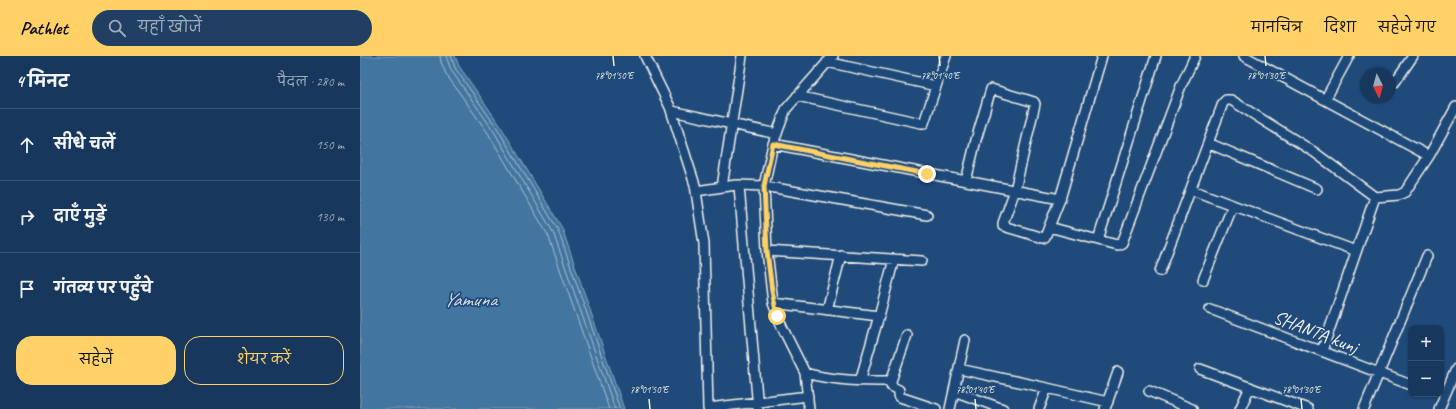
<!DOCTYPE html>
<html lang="hi">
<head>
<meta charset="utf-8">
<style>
  :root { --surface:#17385c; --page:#203f62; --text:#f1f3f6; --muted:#9eacbb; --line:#365272; --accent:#ffd166 }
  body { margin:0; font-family:Caveat,"Playpen Sans Deva",sans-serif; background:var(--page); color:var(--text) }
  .controls { position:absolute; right:12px; bottom:12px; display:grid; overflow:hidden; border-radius:8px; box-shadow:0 1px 3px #0004 }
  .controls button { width:36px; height:36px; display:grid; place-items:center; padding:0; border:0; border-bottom:1px solid var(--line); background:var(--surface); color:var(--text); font:20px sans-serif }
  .compass { position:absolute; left:1000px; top:12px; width:36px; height:36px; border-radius:50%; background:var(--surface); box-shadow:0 1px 3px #0004; rotate:174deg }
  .stop { position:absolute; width:12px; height:12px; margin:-9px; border:3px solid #ffd166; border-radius:50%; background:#fff }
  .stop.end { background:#ffd166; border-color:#fff; box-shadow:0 1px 4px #0008 }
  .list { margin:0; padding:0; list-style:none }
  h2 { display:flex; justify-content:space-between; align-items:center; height:52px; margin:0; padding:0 16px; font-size:17px }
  h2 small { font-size:13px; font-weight:400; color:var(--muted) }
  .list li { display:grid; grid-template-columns:26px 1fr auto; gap:12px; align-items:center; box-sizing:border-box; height:72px; padding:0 16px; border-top:1px solid var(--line) }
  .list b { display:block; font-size:15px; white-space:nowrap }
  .list em { font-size:13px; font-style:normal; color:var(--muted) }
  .actions { display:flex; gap:8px; padding:12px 16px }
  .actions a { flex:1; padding:9px 0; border:1px solid var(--accent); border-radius:16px; text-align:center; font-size:14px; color:var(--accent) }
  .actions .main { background:var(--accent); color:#111 }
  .icon { flex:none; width:22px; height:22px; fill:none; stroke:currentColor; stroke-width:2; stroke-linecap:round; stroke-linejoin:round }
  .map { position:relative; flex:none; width:1096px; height:353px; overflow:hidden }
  header { display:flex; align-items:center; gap:24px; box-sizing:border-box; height:56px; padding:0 20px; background:var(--accent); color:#111 }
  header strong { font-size:19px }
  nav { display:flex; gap:22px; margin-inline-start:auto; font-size:14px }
  .search { width:280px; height:36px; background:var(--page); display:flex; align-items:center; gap:10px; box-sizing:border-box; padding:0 14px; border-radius:22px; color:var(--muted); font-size:15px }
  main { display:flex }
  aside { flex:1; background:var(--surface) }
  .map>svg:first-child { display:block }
</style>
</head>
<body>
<header>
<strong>Pathlet</strong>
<div class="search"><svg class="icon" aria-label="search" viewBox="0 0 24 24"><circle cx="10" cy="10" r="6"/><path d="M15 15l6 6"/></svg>यहाँ खोजें</div>
<nav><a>मानचित्र</a><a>दिशा</a><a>सहेजे गए</a></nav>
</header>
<main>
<aside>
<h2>4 मिनट<small>पैदल · 280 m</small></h2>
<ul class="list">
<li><svg class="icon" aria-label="ahead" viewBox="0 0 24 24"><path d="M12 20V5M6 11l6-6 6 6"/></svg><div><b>सीधे चलें</b></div><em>150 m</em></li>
<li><svg class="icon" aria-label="right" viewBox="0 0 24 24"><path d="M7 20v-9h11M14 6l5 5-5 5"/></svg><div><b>दाएँ मुड़ें</b></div><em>130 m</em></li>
<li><svg class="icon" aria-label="arrive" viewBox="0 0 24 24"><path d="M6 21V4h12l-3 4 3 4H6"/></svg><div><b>गंतव्य पर पहुँचे</b></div></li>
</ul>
<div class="actions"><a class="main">सहेजें</a><a>शेयर करें</a></div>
</aside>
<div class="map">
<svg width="1096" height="353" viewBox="0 0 1096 353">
  <rect width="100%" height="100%" fill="#1f4a7a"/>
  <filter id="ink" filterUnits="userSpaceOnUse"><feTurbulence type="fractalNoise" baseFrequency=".025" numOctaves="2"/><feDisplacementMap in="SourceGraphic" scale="8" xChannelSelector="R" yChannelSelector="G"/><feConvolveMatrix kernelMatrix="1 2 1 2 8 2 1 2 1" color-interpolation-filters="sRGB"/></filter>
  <g filter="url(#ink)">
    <path fill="#4375a0" stroke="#8aa7bd" d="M0,0H95L99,10L140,69L202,172L264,353H0Z"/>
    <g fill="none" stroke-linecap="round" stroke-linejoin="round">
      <path stroke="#adbfcb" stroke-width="1" d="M80,0L81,6L86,18L128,77L188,179L249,353
        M86,0L91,14L133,74L193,176L255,353
        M91,0L95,12L137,72L198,174L260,353"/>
      <g stroke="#f4f1e8" stroke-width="12">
        <path id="street" d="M285,0L310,51L335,129L344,188L348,353
          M884,0L1069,100
          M467,6L576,30
          M1035,26L1053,0
          M437,40L561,67H564L586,0
          M965,44L989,0
          M312,55L417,78
          M848,87L957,133
          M413,88L700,143
          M606,125L616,84L631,33L674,46L675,48L655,134L643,167V170L683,182L685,181L700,143L742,0
          M378,129L404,130L567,159
          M362,131L382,0
          M832,134L996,195
          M336,135L376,129L379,130L398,353
          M1015,141L1039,139L1045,136L1069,100L1096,51
          M689,171L757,189L762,187L821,30L835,0
          M738,184L796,0
          M407,195L562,205
          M800,215L863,47L866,44H871L954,96L1015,141L962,295
          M843,224L873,149
          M413,247L519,260L534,203
          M850,253L1051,329
          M467,254L481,199
          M547,279L531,325V330L539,334V339L540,341L576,353
          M599,313L687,332L748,346
          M840,313L948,353
          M445,317C474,325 502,325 531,325
          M500,325L519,260
          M594,335L643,353
          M789,335L832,353
          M348,352L448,340
          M449,353L445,317L422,271L413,247L407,195L404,130L413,88L426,53L473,0
          M590,353L605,284
          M679,353L687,332
          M745,353L758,316
          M880,353L890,331
          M1004,353L1067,200
          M1079,353L1096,313"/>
      </g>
      <use href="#street" stroke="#1f4a7a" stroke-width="9"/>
    </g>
  </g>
  <g fill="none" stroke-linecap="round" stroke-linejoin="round" filter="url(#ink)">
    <path stroke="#ffd166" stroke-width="5" d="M417,260L412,235L407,195L404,130L413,88L567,118"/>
  </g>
  <path fill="none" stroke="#f4f1e8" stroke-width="1.5" d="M253,0L254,10M579,0L580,10M905,0L906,10M289,343L290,353M615,343L616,353M941,343L942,353"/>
  <g text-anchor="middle" stroke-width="3.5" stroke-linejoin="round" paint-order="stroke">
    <g font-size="19" fill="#f4f1e8" stroke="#1f4a7a">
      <text transform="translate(956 275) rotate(21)" y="7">SHANTA kunj</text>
    </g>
    <g font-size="20" font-style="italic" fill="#d9dedd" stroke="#1f4a7a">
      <text x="110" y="250">Yamuna</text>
    </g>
  </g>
  <g font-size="10" text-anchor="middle" fill="#f4f1e8" stroke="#1f4a7a" stroke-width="3.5" stroke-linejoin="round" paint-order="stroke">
    <text x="254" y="23">78°01'50"E</text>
    <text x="580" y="23">78°01'40"E</text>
    <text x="906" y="23">78°01'30"E</text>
    <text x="289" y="337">78°01'50"E</text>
    <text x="615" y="337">78°01'40"E</text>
    <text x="941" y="337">78°01'30"E</text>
  </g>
</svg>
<div class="controls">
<button>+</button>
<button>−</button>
</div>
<svg class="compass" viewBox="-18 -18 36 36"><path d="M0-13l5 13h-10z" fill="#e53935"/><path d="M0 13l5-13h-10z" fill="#9eacbb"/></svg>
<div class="stop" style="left:417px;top:260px"></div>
<div class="stop end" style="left:567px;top:118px"></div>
</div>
</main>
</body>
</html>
